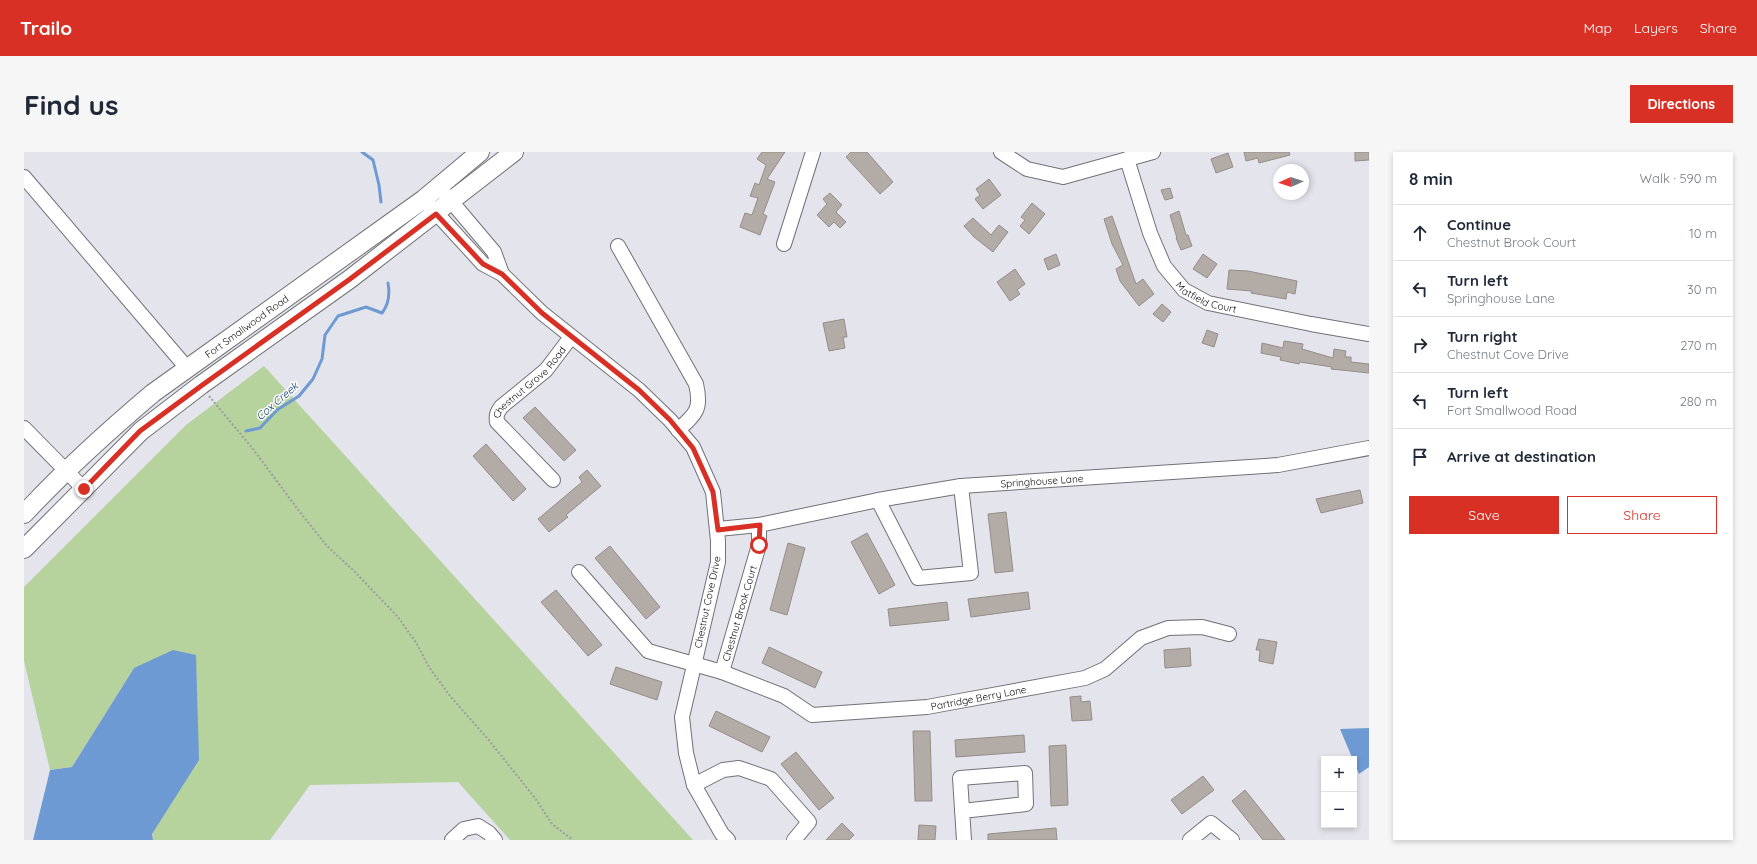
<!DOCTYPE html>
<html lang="en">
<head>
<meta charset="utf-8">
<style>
  :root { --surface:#fff; --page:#f6f6f7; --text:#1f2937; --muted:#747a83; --line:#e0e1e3; --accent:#d93025 }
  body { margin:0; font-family:Quicksand,sans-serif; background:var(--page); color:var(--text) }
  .controls { position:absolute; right:12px; bottom:12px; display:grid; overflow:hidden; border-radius:0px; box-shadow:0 2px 6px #0003 }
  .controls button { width:36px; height:36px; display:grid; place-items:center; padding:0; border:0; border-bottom:1px solid var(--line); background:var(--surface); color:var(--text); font:20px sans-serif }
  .compass { position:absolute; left:1249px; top:12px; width:36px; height:36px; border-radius:50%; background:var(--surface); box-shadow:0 2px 6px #0003; rotate:267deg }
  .stop { position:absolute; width:12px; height:12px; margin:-9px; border:3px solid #d93025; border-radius:50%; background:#fff }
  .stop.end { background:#d93025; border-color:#fff; box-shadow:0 1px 4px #0008 }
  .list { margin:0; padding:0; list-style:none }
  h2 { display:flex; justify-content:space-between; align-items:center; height:52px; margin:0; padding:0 16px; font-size:17px }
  h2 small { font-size:13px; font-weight:400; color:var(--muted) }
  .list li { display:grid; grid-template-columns:26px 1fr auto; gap:12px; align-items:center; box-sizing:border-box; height:56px; padding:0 16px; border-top:1px solid var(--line) }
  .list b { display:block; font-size:15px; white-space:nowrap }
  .list p { margin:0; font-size:13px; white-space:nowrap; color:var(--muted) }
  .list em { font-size:13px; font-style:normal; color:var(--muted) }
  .actions { display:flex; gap:8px; padding:12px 16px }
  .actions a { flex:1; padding:9px 0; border:1px solid var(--accent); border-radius:0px; text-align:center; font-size:14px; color:var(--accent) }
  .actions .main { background:var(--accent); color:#fff }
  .icon { flex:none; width:22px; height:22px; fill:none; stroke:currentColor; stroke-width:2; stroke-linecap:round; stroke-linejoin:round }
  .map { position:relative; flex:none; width:1345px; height:688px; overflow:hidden; border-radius:0px }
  header { display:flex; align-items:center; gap:24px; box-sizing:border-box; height:56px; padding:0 20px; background:var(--accent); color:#fff }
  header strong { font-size:19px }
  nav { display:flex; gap:22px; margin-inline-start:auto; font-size:14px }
  .intro { display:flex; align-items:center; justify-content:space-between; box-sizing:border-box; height:96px; padding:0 24px }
  h1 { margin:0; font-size:28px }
  .button { padding:10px 18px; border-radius:0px; background:var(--accent); color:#fff; font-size:14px; font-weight:700 }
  main { display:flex; gap:24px; padding:0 24px }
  aside { flex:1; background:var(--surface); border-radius:0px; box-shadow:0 2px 6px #0003 }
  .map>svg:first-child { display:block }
</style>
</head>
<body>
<header>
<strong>Trailo</strong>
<nav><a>Map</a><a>Layers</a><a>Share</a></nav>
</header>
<div class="intro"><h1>Find us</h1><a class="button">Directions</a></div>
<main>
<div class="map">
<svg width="1345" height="688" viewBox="0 0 1345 688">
  <rect width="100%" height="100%" fill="#e4e4ec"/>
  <path fill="#b6d29d" d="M240,214L669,688H486L434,630L286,633L246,688H129L110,516L48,615L26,618L0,509V435L162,273Z"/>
  <path fill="#6d9ad2" d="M149,498L172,503L175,608L128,682L129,688H9L26,618L48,615L110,516Z
    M1345,576V615L1335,622L1316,577Z"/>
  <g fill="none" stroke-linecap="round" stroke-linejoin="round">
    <path stroke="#6d9ad2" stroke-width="3" d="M338,0L349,8L355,33L357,50
      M222,279L236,276L253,258L275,244L289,227L298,207L301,183L314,164L342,155L358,161C365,152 366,142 364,131"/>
  </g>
  <path fill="#b3aba6" stroke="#948d88" d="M738,0H761L743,27L751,30L739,62L743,64L736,83L716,75L721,61L728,63L734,46L726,44L731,31L735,33L742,13L733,7Z
    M827,0H843L869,30L856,42L822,5Z
    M1220,0H1265L1266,3L1235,11L1234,6L1222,9Z
    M1331,0H1345V8L1331,9Z
    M1204,1L1209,15L1192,21L1187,7Z
    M965,27L977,43L959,57L951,47L956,43L952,37Z
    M1146,36L1149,46L1141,48L1137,38Z
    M806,41L818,53L812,60L822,70L816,76L810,70L805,75L793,63L803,52L799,47Z
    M1008,51L1021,62L1005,82L996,74L1001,68L997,65Z
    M1155,59L1162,83H1164L1168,94L1157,98L1152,86H1153L1146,63Z
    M1088,64L1112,132L1119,127L1130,142L1115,154L1096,129L1092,117L1099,113L1088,92L1080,67Z
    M949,66L967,83L975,73L984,80L969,100L950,85L940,74Z
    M1032,102L1036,113L1024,118L1020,107Z
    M1179,102L1193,112L1183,126L1169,117Z
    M991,117L1001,132L993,138L996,142L986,149L973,130Z
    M1205,118L1224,119L1273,129L1271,142L1263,140L1262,147L1227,141L1228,139L1203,137Z
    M1138,152L1147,160L1139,170L1129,162Z
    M820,167L823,185H819L821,196L805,199L799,171Z
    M1183,178L1194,182L1190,195L1178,191Z
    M1260,189L1279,192L1278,197L1309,206L1310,197L1322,199L1321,205H1327V210L1345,212V221L1307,217L1308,215L1276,210L1275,212L1256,208L1257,205L1237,201L1238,191L1259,196Z
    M511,255L552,298L540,309L499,266Z
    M462,292L502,337L489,349L449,304Z
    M563,318L577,334L542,363L544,365L525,380L514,367L558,330L555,325Z
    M1336,338L1339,351L1297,361L1292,347Z
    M982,360L989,419L971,421L964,362Z
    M843,381L871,433L855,442L827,390Z
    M764,391L781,396L763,463L746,458Z
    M586,394L636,455L622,467L571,406Z
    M532,438L578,493L564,504L517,450Z
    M1004,440L1006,457L947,465L944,447Z
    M923,450L925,468L866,474L864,457Z
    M1235,487L1253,490L1249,512L1235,509L1236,498H1232Z
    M745,495L798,520L791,536L738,511Z
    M1166,496L1167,514L1141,516L1140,498Z
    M592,515L638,530L633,548L586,532Z
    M1057,544V550L1066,549L1068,568L1048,569L1046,545Z
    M692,559L746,585L738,600L685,574Z
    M889,579H906L908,649H891Z
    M1000,583L1001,600L932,605L931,588Z
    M1042,593L1044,653L1027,654L1025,594Z
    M772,600L810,646L795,658L757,612Z
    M1179,624L1190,638L1158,662L1147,648Z
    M1221,638L1261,688H1239L1208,649Z
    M818,671L830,683L825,688H802Z
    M895,673L912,674L911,688H894Z
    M1032,676L1033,688H964V682Z"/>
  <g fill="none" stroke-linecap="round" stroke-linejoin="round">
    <g stroke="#717178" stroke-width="16">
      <g id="minor">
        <path d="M977,0L1003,17L1039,25L1129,0"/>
        <path id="s1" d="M1103,7L1126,81L1140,114L1160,138L1184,151L1287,172L1345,182"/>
        <path d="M0,25L163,216"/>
        <path d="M421,42L470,100L478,122"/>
        <path d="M405,53L459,112L478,122L518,161L615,238L646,268L669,295L689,340L694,389V410L658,565L662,601L670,633L698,682L704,688"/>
        <path d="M760,92L789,0"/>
        <path d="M594,94L672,232C678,257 672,262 654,278"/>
        <path d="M0,276L60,337"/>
        <path id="s2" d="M529,328L473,270C472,263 473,261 477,255L522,218L547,185"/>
        <path d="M854,348L894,426L947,421L937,334"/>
        <path id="s3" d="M694,377L735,373L854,348L937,334L1254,313L1345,296"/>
        <path id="s4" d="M555,420L624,499L698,520L735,393V373"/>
        <path id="s5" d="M698,520L760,544L788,563L903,555L1061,526L1081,517L1117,486L1144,476L1178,475L1205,482"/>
        <path d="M670,633L699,618L715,616L747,627L785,670L770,688"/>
        <path d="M938,659L1002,652L1001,621L936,626L940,688"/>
        <path d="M428,688L440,677L454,674L465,681L471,688"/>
        <path d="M1166,688L1187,671L1208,688"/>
      </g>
    </g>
    <g stroke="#717178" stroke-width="20">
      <g id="major">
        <path id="s6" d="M0,362C40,319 84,279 129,241L400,47L456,0"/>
        <path d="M0,397L117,279L177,233L326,127L490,0"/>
      </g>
    </g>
    <path stroke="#9c9ca2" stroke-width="2" stroke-dasharray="2 2" stroke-linecap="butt" d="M185,244L229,297L275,359L303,394L330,419L374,465L393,492L405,515L426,544L464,587L511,646L528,672L549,688"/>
    <use href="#minor" stroke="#fff" stroke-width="14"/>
    <use href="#major" stroke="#fff" stroke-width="18"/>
  </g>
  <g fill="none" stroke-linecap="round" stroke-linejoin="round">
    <path stroke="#d93025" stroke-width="5" d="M60,337L116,279L177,234L326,127L412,62L459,112L478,122L518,161L615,238L646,268L669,296L689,340L694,378L736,373L735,393"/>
  </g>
  <g text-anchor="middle" stroke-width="3" stroke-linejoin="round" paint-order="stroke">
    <g font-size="10" fill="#0c0c0e" stroke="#fff">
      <text dy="4" stroke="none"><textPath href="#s1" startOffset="168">Matfield Court</textPath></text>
      <text dy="4" stroke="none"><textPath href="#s6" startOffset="292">Fort Smallwood Road</textPath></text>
      <text dy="4" stroke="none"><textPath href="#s2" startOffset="134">Chestnut Grove Road</textPath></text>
      <text dy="4" stroke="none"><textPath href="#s3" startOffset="328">Springhouse Lane</textPath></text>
      <text transform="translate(683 450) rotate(-78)" y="4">Chestnut Cove Drive</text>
      <text dy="4" stroke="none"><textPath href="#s4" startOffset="243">Chestnut Brook Court</textPath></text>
      <text dy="4" stroke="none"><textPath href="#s5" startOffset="268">Partridge Berry Lane</textPath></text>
    </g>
    <g font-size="11" font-style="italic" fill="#0b3b6e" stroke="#fff">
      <text transform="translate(253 249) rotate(-41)" y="4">Cox Creek</text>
    </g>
  </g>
</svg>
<div class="controls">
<button>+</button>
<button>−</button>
</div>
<svg class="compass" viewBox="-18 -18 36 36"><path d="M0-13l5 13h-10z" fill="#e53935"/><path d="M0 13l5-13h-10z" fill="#747a83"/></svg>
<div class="stop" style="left:735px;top:393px"></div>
<div class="stop end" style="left:60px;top:337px"></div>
</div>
<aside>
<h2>8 min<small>Walk · 590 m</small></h2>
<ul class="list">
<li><svg class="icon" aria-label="ahead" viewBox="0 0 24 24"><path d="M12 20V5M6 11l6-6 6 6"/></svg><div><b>Continue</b><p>Chestnut Brook Court</p></div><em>10 m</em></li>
<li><svg class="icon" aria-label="left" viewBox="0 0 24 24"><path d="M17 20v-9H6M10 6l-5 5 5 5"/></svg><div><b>Turn left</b><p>Springhouse Lane</p></div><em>30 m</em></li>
<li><svg class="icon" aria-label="right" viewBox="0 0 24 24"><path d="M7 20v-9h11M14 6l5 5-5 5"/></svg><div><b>Turn right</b><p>Chestnut Cove Drive</p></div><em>270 m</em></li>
<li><svg class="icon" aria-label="left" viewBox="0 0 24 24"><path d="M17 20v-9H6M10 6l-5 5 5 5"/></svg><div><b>Turn left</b><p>Fort Smallwood Road</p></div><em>280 m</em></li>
<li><svg class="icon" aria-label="arrive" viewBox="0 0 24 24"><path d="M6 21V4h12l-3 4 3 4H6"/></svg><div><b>Arrive at destination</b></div></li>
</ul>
<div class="actions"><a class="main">Save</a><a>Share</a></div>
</aside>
</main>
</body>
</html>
